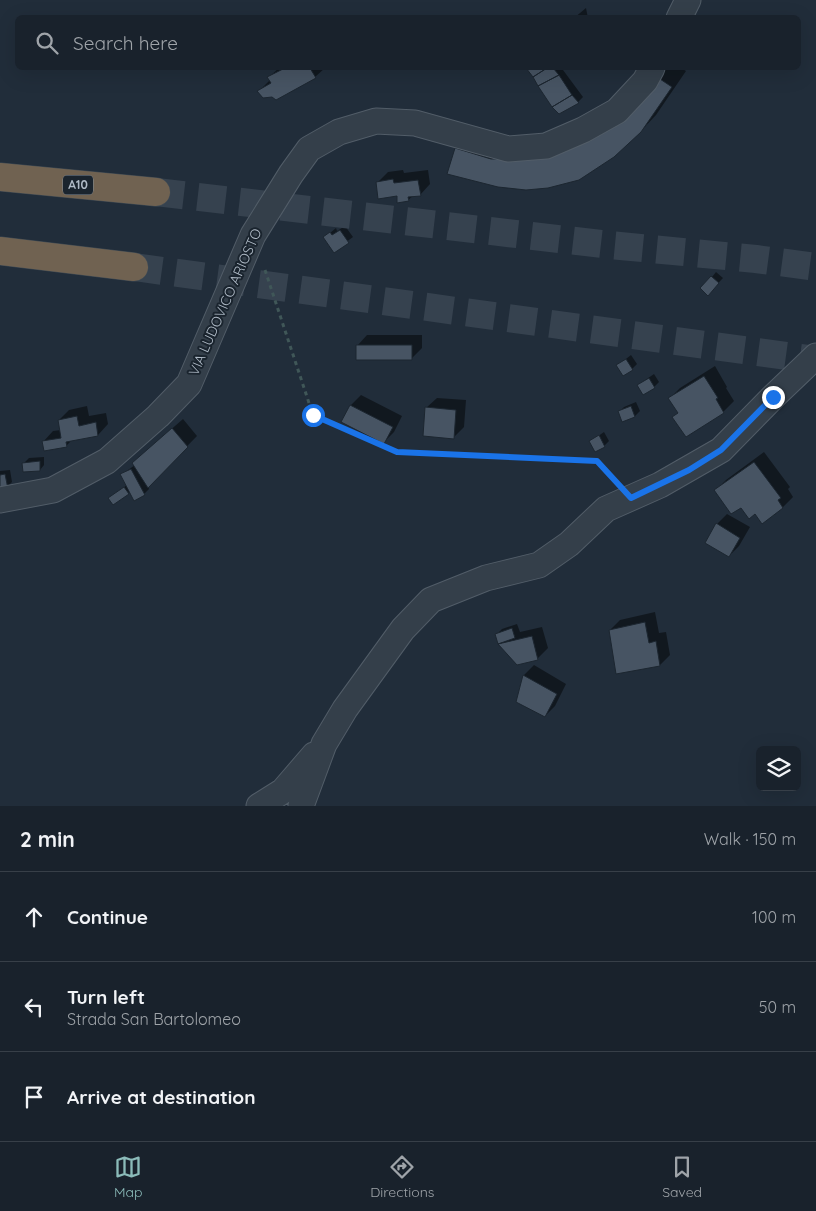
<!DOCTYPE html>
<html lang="en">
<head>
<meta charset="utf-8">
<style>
  :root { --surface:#19222c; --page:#222a34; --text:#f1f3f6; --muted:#9fa4a9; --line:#373f48; --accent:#8bbbb9 }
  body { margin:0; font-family:Quicksand,sans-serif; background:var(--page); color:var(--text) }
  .controls { position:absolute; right:15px; bottom:15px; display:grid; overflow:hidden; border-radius:8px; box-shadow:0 5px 20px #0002 }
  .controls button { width:45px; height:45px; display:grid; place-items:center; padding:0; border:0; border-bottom:1px solid var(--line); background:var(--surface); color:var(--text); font:25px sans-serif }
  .stop { position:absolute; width:15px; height:15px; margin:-11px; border:4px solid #1a73e8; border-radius:50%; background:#fff }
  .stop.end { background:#1a73e8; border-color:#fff; box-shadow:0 1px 5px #0008 }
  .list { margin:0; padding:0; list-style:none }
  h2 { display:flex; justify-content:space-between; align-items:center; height:65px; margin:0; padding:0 20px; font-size:21px }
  h2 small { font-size:16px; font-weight:400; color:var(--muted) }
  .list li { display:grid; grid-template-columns:32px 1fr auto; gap:15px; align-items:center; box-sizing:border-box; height:90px; padding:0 20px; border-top:1px solid var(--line) }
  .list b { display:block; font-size:19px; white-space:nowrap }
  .list p { margin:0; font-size:16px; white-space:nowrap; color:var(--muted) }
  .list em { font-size:16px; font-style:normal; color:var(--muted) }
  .icon { flex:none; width:28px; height:28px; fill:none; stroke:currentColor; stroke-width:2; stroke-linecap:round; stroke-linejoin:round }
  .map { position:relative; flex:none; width:816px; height:806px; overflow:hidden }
  .search { position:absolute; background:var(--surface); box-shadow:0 5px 20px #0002; left:15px; right:15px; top:15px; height:55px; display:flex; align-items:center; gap:12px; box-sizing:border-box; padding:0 18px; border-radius:8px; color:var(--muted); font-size:19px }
  .sheet { height:335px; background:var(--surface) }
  nav { display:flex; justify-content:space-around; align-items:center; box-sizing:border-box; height:70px; border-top:1px solid var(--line); background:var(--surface); font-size:14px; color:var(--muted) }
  nav a { display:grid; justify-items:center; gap:2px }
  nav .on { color:var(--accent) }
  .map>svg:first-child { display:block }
</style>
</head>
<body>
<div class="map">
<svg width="816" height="806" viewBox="0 0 816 806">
  <rect width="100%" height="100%" fill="#212d3a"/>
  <path fill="#0007" d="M586,8L588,18H574Z
    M279,68H325L315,77L259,91L270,80L269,77Z
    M528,68H566L563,70L583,97L578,102L560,112Z
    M658,68H681L686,71L656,115L640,132L548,186L456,149L471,133L507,144L566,140Z
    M403,170L404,173L428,170L430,184L420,195L413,196L408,200L377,183L388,172Z
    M345,226L353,237L334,251L330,233L336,228L337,231Z
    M716,272L723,278L708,294L712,277Z
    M367,335H422V348L412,358L357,346Z
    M631,355L637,364L632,369L617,366Z
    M715,366L727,387L726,388L734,401L723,412L686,435L674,417L679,412L670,398L680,388Z
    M654,374L659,382L654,387L638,385Z
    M361,395L402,416L394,432L384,442L343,422L351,405Z
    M437,398L466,400L464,427L454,437L426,408Z
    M636,402L640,411L635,416L622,421L619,412L624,407Z
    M87,406L89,416L106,413L108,424L98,435L73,439L66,446L43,442L53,431L61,430L59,420L69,410Z
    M183,419L197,436L148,486L149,489L144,494L130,491L128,493L110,498L127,485L121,475L135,465L144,453Z
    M604,432L609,441L604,446L591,441Z
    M764,452L790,487L788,489L793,497L783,507L762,522L755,513L741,506L716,490L726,480Z
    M44,457V465L40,470L24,463L29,458Z
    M10,470L12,482L7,487L0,489V471Z
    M727,514L750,527L739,546L729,556L717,524Z
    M655,612L659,633L666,632L670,655L660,665L610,630L620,620Z
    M517,624L520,632L542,627L548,648L537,659L517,664L499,644L497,634L502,629Z
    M534,665L566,684L555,706L545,716L517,701L524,675Z"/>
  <path fill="#475463" stroke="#1c2630" d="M285,68H310L316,78L276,100L272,97L263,98L257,91L271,83L267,77Z
    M526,68H547L533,77Z
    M547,68H553L559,75L538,86L533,77Z
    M651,73L672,87L641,132L614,157L579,180L548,188L526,190L498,187L447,174L455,148L491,159H522L638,94Z
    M559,75L572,95L552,107L538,86Z
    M572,95L579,103L559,114L552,107Z
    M393,179L394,183L418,180L421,196L408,197L409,201L397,203V196L378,199L376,182Z
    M340,230L349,243L334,253L323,237L330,232L332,235Z
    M711,276L719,283L708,296L700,288Z
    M356,345H412V360H356Z
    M626,359L633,370L623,376L616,365Z
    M704,376L718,398L716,399L724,413L686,437L672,417L678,413L668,398Z
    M649,378L655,388L643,395L637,385Z
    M350,405L393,427L384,444L341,422Z
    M631,406L635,417L622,422L618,411Z
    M425,407L456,410L454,439L423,436Z
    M77,416L79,426L96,422L98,436L66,442L67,447L44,451L42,441L61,438L58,420Z
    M172,428L188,447L148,488L132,463Z
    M599,435L605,447L595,452L589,441Z
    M40,461V471L23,472L22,463Z
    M754,462L781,498L778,500L783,508L762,524L755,514L749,519L741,508L731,514L714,490Z
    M131,469L145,495L134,501L120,474Z
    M5,474L8,489L0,490V475Z
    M124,487L129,494L113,505L108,498Z
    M716,523L740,538L729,557L705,543Z
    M645,622L649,643L656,641L660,666L616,674L609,630Z
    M512,628L515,638L498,644L495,634Z
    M532,636L538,660L517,665L498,644Z
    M523,675L557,694L545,717L516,702Z"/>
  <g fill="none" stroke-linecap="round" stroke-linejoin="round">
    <path stroke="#36424f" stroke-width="28" stroke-dasharray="28 14" stroke-linecap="butt" d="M156,192L610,245L756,259L816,267
      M134,267L816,360"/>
    <g stroke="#525d68" stroke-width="27">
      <path id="street" d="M679,18L688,0
        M0,500L53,490L107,461L158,416L189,384L253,235L291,174L309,149L339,132L376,121L415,123L508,149L546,146L583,130L617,111L645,81L652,68
        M259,806L283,791L314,755
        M301,806L324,744L345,709L403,629L431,600L486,578L539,565L569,544L606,509L660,485L721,450L773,397L816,356"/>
    </g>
    <g stroke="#3f4a54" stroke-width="29">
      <path id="highway" d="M0,177L156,192
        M0,251L134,267"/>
    </g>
    <path stroke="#405758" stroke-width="3" stroke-dasharray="4 4" stroke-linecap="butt" d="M265,270L313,415L397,452L597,461L614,479"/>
    <use href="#street" stroke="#343f4a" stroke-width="25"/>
    <use href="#highway" stroke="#706251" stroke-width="28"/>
  </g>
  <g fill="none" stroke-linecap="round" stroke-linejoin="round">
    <path stroke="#1a73e8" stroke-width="6" d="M313,415L397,452L597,461L631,498L689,470L721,450L773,397"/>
  </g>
  <g text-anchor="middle" stroke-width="4" stroke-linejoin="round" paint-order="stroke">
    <rect fill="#1a242e" stroke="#828d98" stroke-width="1" x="63" y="175.5" width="30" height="19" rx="4"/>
    <g font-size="12" font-weight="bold" fill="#afbac6">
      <text x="78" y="189">A10</text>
    </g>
    <g font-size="14" fill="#afbac6" stroke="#1a242e">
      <text transform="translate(225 302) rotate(-66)" y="5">VIA LUDOVICO ARIOSTO</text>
    </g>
  </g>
</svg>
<div class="controls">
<button><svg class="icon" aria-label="layers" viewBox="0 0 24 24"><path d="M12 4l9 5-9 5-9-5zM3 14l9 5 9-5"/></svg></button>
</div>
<div class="stop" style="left:313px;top:415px"></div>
<div class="stop end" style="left:773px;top:397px"></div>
<div class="search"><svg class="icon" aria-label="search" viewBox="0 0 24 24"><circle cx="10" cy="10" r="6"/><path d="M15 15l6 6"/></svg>Search here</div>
</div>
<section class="sheet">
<h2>2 min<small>Walk · 150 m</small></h2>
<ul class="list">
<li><svg class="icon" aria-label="ahead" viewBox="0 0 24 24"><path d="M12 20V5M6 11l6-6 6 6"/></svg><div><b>Continue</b></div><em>100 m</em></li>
<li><svg class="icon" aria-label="left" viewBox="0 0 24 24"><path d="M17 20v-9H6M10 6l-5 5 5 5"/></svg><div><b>Turn left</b><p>Strada San Bartolomeo</p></div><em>50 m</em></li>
<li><svg class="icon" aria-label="arrive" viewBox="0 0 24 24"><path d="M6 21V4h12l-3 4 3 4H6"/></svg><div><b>Arrive at destination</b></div></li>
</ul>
</section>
<nav>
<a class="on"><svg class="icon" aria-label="map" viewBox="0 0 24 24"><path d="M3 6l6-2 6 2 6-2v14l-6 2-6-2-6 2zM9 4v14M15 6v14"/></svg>Map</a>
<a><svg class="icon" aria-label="directions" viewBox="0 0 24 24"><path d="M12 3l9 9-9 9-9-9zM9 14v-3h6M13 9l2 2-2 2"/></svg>Directions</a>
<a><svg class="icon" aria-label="saved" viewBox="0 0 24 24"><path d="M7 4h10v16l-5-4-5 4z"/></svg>Saved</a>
</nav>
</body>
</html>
